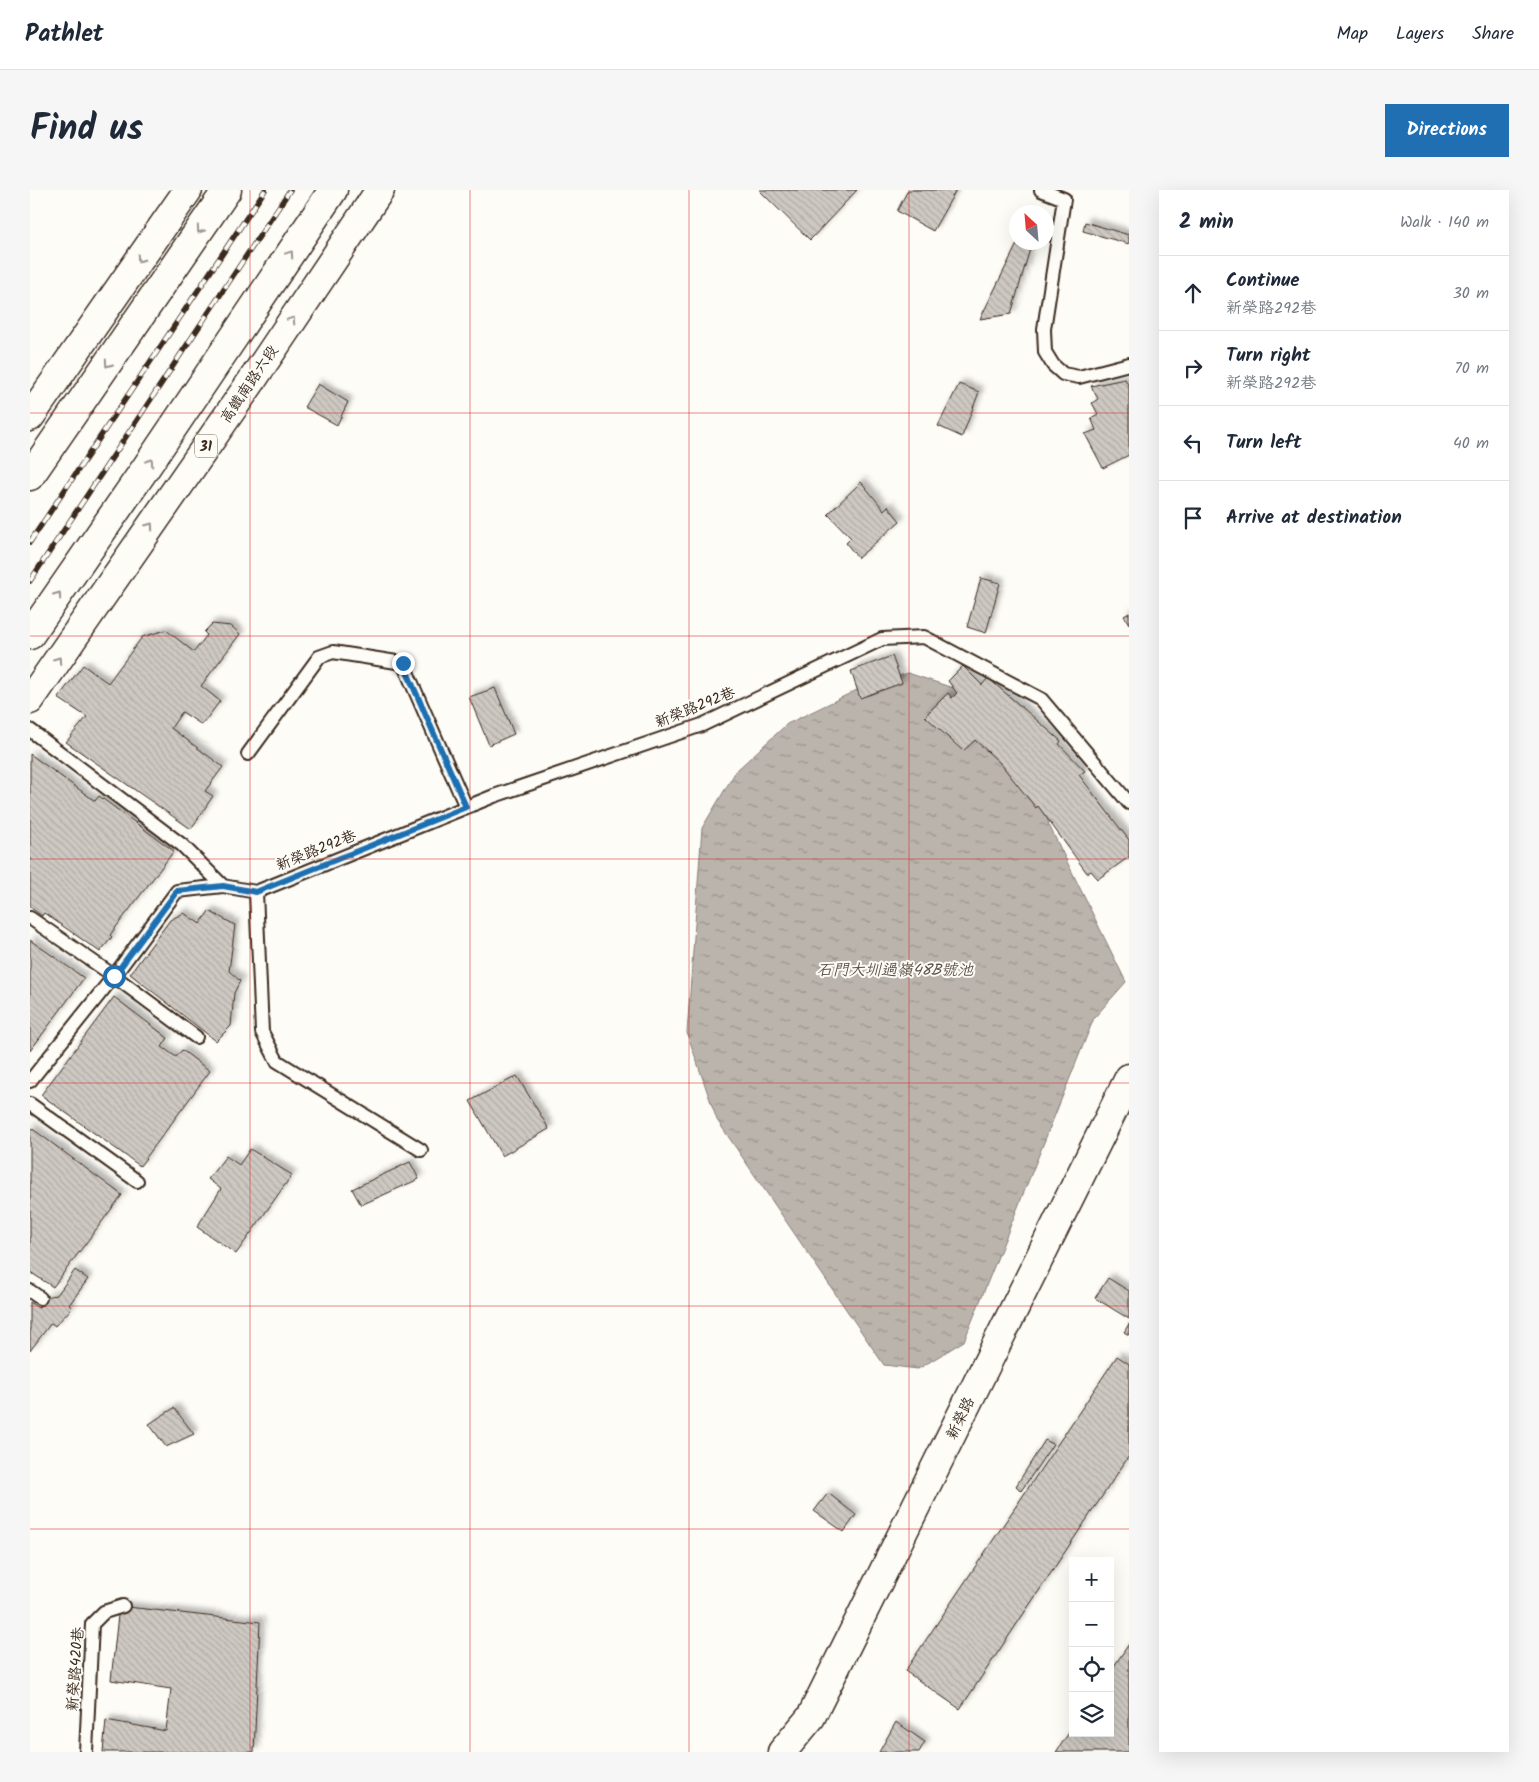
<!DOCTYPE html>
<html lang="en">
<head>
<meta charset="utf-8">
<style>
  :root { --surface:#fff; --page:#f6f6f7; --text:#1f2937; --muted:#747a83; --line:#e0e1e3; --accent:#1f6fb2 }
  body { margin:0; font-family:Kalam,"LXGW WenKai TC",sans-serif; background:var(--page); color:var(--text) }
  .controls { position:absolute; right:15px; bottom:15px; display:grid; overflow:hidden; border-radius:0px; box-shadow:0 5px 20px #0002 }
  .controls button { width:45px; height:45px; display:grid; place-items:center; padding:0; border:0; border-bottom:1px solid var(--line); background:var(--surface); color:var(--text); font:25px sans-serif }
  .compass { position:absolute; left:979px; top:15px; width:45px; height:45px; border-radius:50%; background:var(--surface); box-shadow:0 5px 20px #0002; rotate:334deg }
  .stop { position:absolute; width:15px; height:15px; margin:-11px; border:4px solid #1f6fb2; border-radius:50%; background:#fff }
  .stop.end { background:#1f6fb2; border-color:#fff; box-shadow:0 1px 5px #0008 }
  .list { margin:0; padding:0; list-style:none }
  h2 { display:flex; justify-content:space-between; align-items:center; height:65px; margin:0; padding:0 20px; font-size:21px }
  h2 small { font-size:16px; font-weight:400; color:var(--muted) }
  .list li { display:grid; grid-template-columns:32px 1fr auto; gap:15px; align-items:center; box-sizing:border-box; height:75px; padding:0 20px; border-top:1px solid var(--line) }
  .list b { display:block; font-size:19px; white-space:nowrap }
  .list p { margin:0; font-size:16px; white-space:nowrap; color:var(--muted) }
  .list em { font-size:16px; font-style:normal; color:var(--muted) }
  .icon { flex:none; width:28px; height:28px; fill:none; stroke:currentColor; stroke-width:2; stroke-linecap:round; stroke-linejoin:round }
  .map { position:relative; flex:none; width:1099px; height:1562px; overflow:hidden; border-radius:0px }
  header { display:flex; align-items:center; gap:30px; box-sizing:border-box; height:70px; padding:0 25px; background:var(--surface); border-bottom:1px solid var(--line) }
  header strong { font-size:24px }
  nav { display:flex; gap:28px; margin-inline-start:auto; font-size:18px }
  .intro { display:flex; align-items:center; justify-content:space-between; box-sizing:border-box; height:120px; padding:0 30px }
  h1 { margin:0; font-size:35px }
  .button { padding:12px 22px; border-radius:0px; background:var(--accent); color:#fff; font-size:18px; font-weight:700 }
  main { display:flex; gap:30px; padding:0 30px }
  aside { flex:1; background:var(--surface); border-radius:0px; box-shadow:0 5px 20px #0002 }
  .map>svg:first-child { display:block }
</style>
</head>
<body>
<header>
<strong>Pathlet</strong>
<nav><a>Map</a><a>Layers</a><a>Share</a></nav>
</header>
<div class="intro"><h1>Find us</h1><a class="button">Directions</a></div>
<main>
<div class="map">
<svg width="1099" height="1562" viewBox="0 0 1099 1562">
  <defs>
    <pattern id="water-ripples" width="26" height="14" patternUnits="userSpaceOnUse" patternTransform="scale(1.25)"><rect width="26" height="14" fill="#bbb4ad"/><path d="M2 4q2-2 4 0t4 0M15 11q2-2 4 0t4 0" fill="none" stroke="#99938c"/></pattern>
    <pattern id="building-back-hatch" width="6" height="6" patternUnits="userSpaceOnUse" patternTransform="scale(1.25)"><rect width="6" height="6" fill="#cdc8c2"/><path d="M-1 5l2 2M0 0l6 6M5-1l2 2" fill="none" stroke="#b1aca6"/></pattern>
    <filter id="shadow"><feDropShadow dx="4.5" dy="-4.5" stdDeviation="2.5" flood-color="#0004"/></filter>
  </defs>
  <rect width="100%" height="100%" fill="#fdfcf7"/>
  <filter id="ink" filterUnits="userSpaceOnUse"><feTurbulence type="fractalNoise" baseFrequency=".02" numOctaves="2"/><feDisplacementMap in="SourceGraphic" scale="10" xChannelSelector="R" yChannelSelector="G"/><feConvolveMatrix kernelMatrix="1 2 1 2 8 2 1 2 1" color-interpolation-filters="sRGB"/></filter>
  <g filter="url(#ink)">
    <path fill="url(#water-ripples)" stroke="#887d74" d="M878,483L929,500L1003,576L1019,635L1096,792L1064,828L934,1151L888,1179L854,1175L687,930L657,843L672,638L706,581L757,534L831,498Z"/>
    <path fill="url(#building-back-hatch)" stroke="#3b2a1e" filter="url(#shadow)" d="M729,0H827L780,50Z
      M878,0H926L903,41L867,21Z
      M1055,32L1099,45V54L1053,41Z
      M988,52H1002L981,124L950,129Z
      M1095,189L1099,197V265L1073,278L1055,244L1066,240L1061,228L1068,224L1062,213L1068,209L1061,196Z
      M288,194L318,212L307,235L274,217Z
      M929,194L949,202L932,247L908,236Z
      M831,292L854,320L858,316L870,331L828,368L816,353L821,348L798,324Z
      M951,388L970,393L956,443L937,437Z
      M1099,423V434L1094,426Z
      M182,434L201,436L210,444L171,496L190,511L172,535L152,522L141,538L193,577L175,601L183,606L161,639L36,552L57,527L28,508L53,475L78,493L112,447L136,440L164,462L177,445L174,442Z
      M862,466L872,493L830,508L821,481Z
      M933,476L952,495L958,488L1031,551L1029,554L1055,581L1049,585L1099,650V667L1068,689L1061,681L1057,683L1008,616L1006,618L970,573L945,550L933,561L895,526L918,503L922,508L927,503L918,491Z
      M465,498L484,544L459,555L439,507Z
      M0,564L65,611L69,606L144,661L80,745L82,747L70,762L14,723L12,726L0,717Z
      M179,721L205,735L199,781L210,791L204,803L201,836L186,851L100,784L140,730L154,723L170,734Z
      M0,750L54,788L0,861Z
      M84,807L138,848L132,857L146,867L152,860L180,881L110,976L11,905Z
      M487,886L519,939L472,966L440,911Z
      M0,937L92,1005L23,1097L0,1082Z
      M220,959L262,985L206,1064L167,1037L191,999L178,989L196,966L209,975Z
      M380,972L389,989L331,1015L322,999Z
      M45,1080L58,1089L39,1115L42,1118L25,1136L21,1133L0,1161V1112L8,1118L19,1106L27,1105Z
      M1078,1088L1099,1101V1129L1065,1108Z
      M1099,1134V1145L1094,1142Z
      M1087,1166L1099,1174V1266L930,1519L875,1481Z
      M144,1218L164,1244L136,1257L119,1234Z
      M1015,1250L1023,1254L991,1301L986,1296Z
      M798,1303L826,1325L814,1342L784,1321Z
      M89,1416L230,1432L224,1562H73L76,1530L136,1541L141,1499L81,1490Z
      M1099,1454V1562H1026L1043,1537V1543H1080V1482Z
      M866,1532L895,1552L889,1562H849Z"/>
    <g fill="none" stroke-linecap="round" stroke-linejoin="round">
      <g stroke="#3b2a1e" stroke-width="16">
        <path id="service" d="M1011,0L1034,9L1014,139L1015,162L1023,175L1033,184L1049,187L1099,174
          M0,540L152,655L193,696
          M218,564L289,467L303,462L373,473L436,617
          M226,702L232,842L247,871L391,960
          M0,728L84,786L166,847
          M0,891L84,786L147,701L193,696L226,702L464,606L672,535L852,449L894,447L1011,509L1099,613
          M0,914L107,991
          M0,1101L10,1108
          M56,1562L62,1434L74,1422L93,1416"/>
      </g>
      <g stroke="#3b2a1e" stroke-width="31">
        <path id="tertiary" d="M752,1562L781,1527L1099,888"/>
      </g>
      <g stroke="#3b2a1e" stroke-width="31">
        <path id="primary" d="M0,227L158,0
          M0,286L197,0
          M0,445L115,279L303,0
          M0,510L221,192L350,0"/>
      </g>
      <use href="#service" stroke="#fdfcf7" stroke-width="12"/>
      <use href="#tertiary" stroke="#fdfcf7" stroke-width="28"/>
      <use href="#primary" stroke="#fdfcf7" stroke-width="28"/>
      <g stroke="#3b2a1e" stroke-width="5.5">
        <path id="rail" d="M0,352L235,0
          M0,391L260,0"/>
      </g>
      <use href="#rail" stroke="#fdfcf7" stroke-width="4" stroke-dasharray="11" stroke-linecap="butt"/>
    </g>
    <defs><path id="oneway-chevron" d="M-2-3.5L2.5 0L-2 3.5" fill="none" stroke-width="1.6" stroke-linecap="round" stroke-linejoin="round" transform="scale(1.25)"/></defs>
    <g stroke="#9c938a">
      <use href="#oneway-chevron" transform="translate(170 40) rotate(125)"/>
      <use href="#oneway-chevron" transform="translate(260 64) rotate(-56)"/>
      <use href="#oneway-chevron" transform="translate(110 69) rotate(125)"/>
      <use href="#oneway-chevron" transform="translate(262 130) rotate(-56)"/>
      <use href="#oneway-chevron" transform="translate(78 174) rotate(125)"/>
      <use href="#oneway-chevron" transform="translate(120 272) rotate(-56)"/>
      <use href="#oneway-chevron" transform="translate(120 336) rotate(-55)"/>
      <use href="#oneway-chevron" transform="translate(28 405) rotate(-55)"/>
      <use href="#oneway-chevron" transform="translate(28 470) rotate(-55)"/>
    </g>
  </g>
  <g fill="none" stroke-linecap="round" stroke-linejoin="round" filter="url(#ink)">
    <path stroke="#1f6fb2" stroke-width="6" d="M84,786L147,701L193,696L226,702L436,617L373,473"/>
  </g>
  <path fill="none" stroke="#d62828" stroke-width="1" stroke-opacity="0.55" d="M220,0V1562M440,0V1562M659,0V1562M879,0V1562M0,223H1099M0,446H1099M0,669H1099M0,893H1099M0,1116H1099M0,1339H1099"/>
  <g text-anchor="middle" stroke-width="4" stroke-linejoin="round" paint-order="stroke">
    <rect fill="#fdfcf7" stroke="#75695f" stroke-width="1" x="165" y="244.5" width="22" height="23" rx="4"/>
    <g font-size="14" font-weight="bold" fill="#3b2a1e">
      <text x="176" y="261">31</text>
    </g>
    <g font-size="15" fill="#3b2a1e" stroke="#fdfcf7">
      <text transform="translate(219 194) rotate(-56)" y="5">高鐵南路六段</text>
      <text transform="translate(665 517) rotate(-22)" y="5">新榮路292巷</text>
      <text transform="translate(286 660) rotate(-22)" y="5">新榮路292巷</text>
      <text transform="translate(930 1228) rotate(-64)" y="5">新榮路</text>
      <text transform="translate(45 1479) rotate(-86)" y="5">新榮路420巷</text>
    </g>
    <g font-size="16" font-style="italic" fill="#615349" stroke="#fdfcf7">
      <text x="865" y="785">石門大圳過嶺48B號池</text>
    </g>
  </g>
</svg>
<div class="controls">
<button>+</button>
<button>−</button>
<button><svg class="icon" aria-label="locate" viewBox="0 0 24 24"><circle cx="12" cy="12" r="6"/><path d="M12 2v4M12 18v4M2 12h4M18 12h4"/></svg></button>
<button><svg class="icon" aria-label="layers" viewBox="0 0 24 24"><path d="M12 4l9 5-9 5-9-5zM3 14l9 5 9-5"/></svg></button>
</div>
<svg class="compass" viewBox="-18 -18 36 36"><path d="M0-13l5 13h-10z" fill="#e53935"/><path d="M0 13l5-13h-10z" fill="#747a83"/></svg>
<div class="stop" style="left:84px;top:786px"></div>
<div class="stop end" style="left:373px;top:473px"></div>
</div>
<aside>
<h2>2 min<small>Walk · 140 m</small></h2>
<ul class="list">
<li><svg class="icon" aria-label="ahead" viewBox="0 0 24 24"><path d="M12 20V5M6 11l6-6 6 6"/></svg><div><b>Continue</b><p>新榮路292巷</p></div><em>30 m</em></li>
<li><svg class="icon" aria-label="right" viewBox="0 0 24 24"><path d="M7 20v-9h11M14 6l5 5-5 5"/></svg><div><b>Turn right</b><p>新榮路292巷</p></div><em>70 m</em></li>
<li><svg class="icon" aria-label="left" viewBox="0 0 24 24"><path d="M17 20v-9H6M10 6l-5 5 5 5"/></svg><div><b>Turn left</b></div><em>40 m</em></li>
<li><svg class="icon" aria-label="arrive" viewBox="0 0 24 24"><path d="M6 21V4h12l-3 4 3 4H6"/></svg><div><b>Arrive at destination</b></div></li>
</ul>
</aside>
</main>
</body>
</html>
